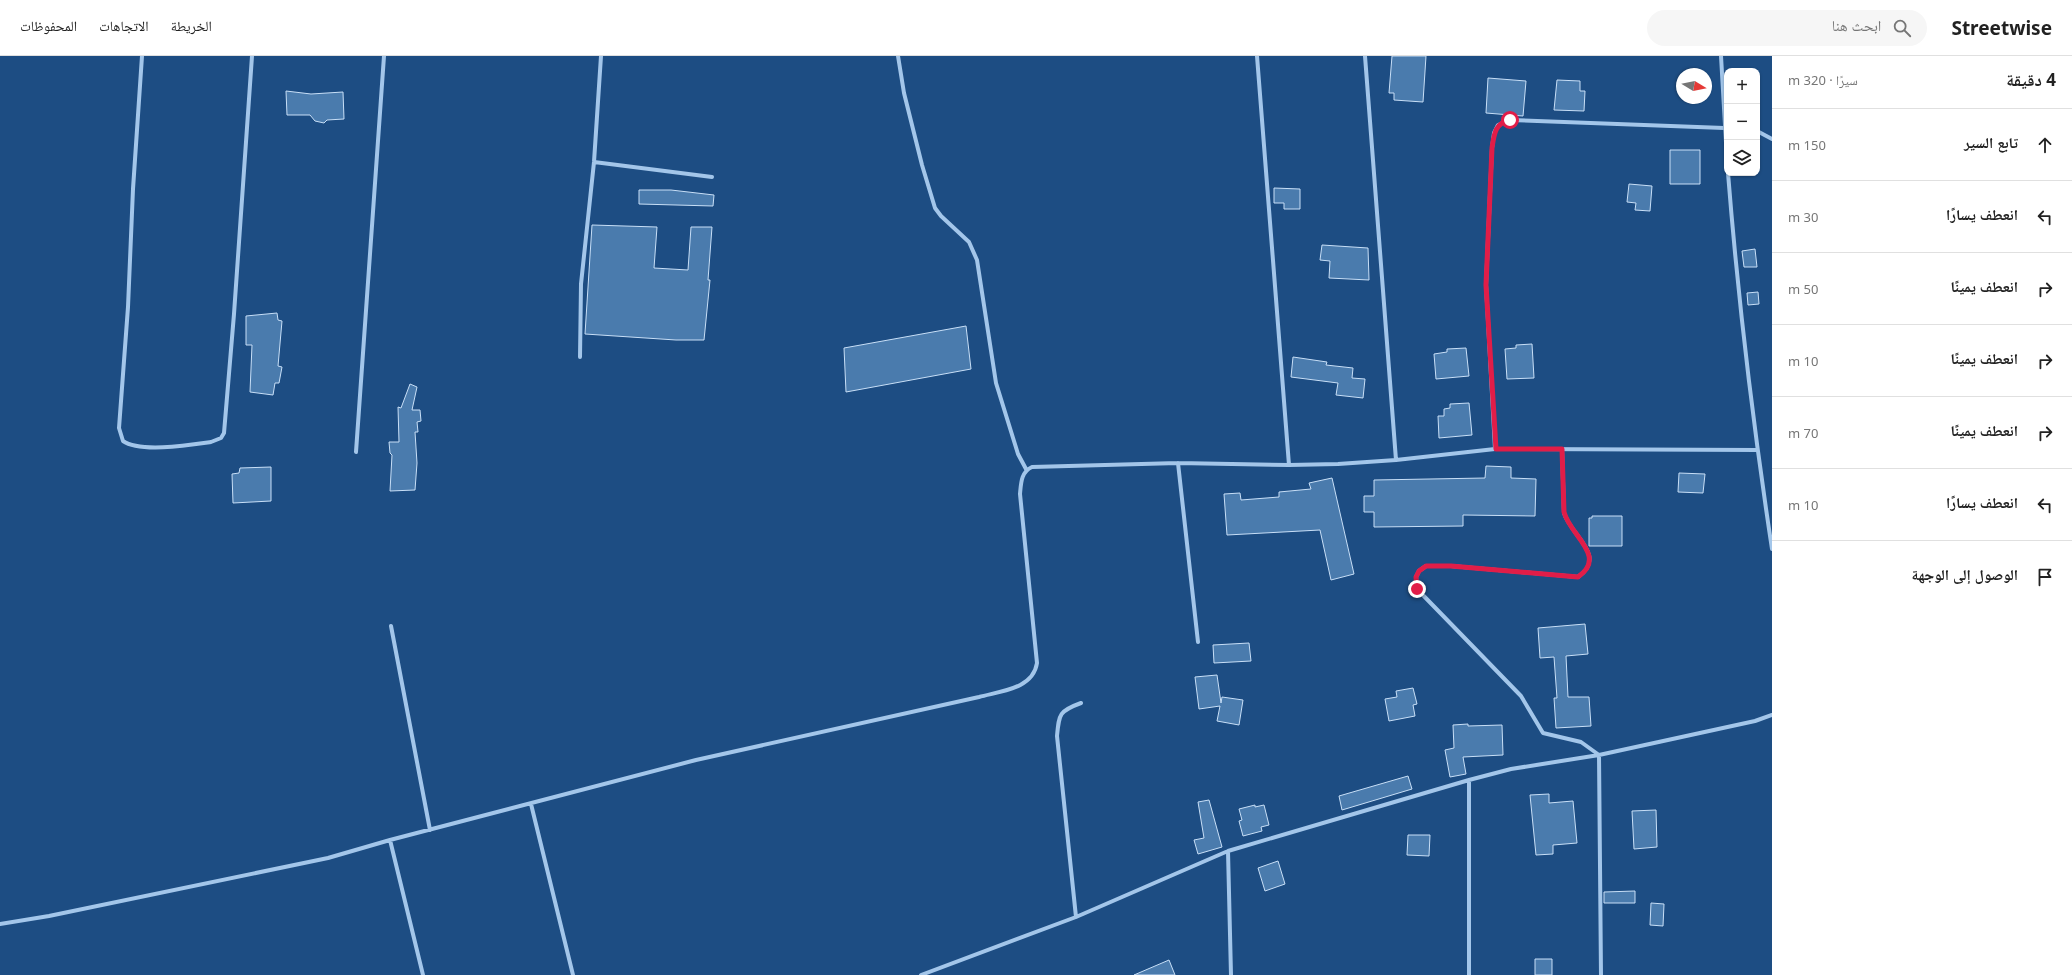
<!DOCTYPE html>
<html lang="ar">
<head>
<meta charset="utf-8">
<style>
  :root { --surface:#fff; --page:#f6f6f6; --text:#222; --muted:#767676; --line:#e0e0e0 }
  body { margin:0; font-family:"Noto Sans","Noto Naskh Arabic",sans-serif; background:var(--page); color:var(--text); direction:rtl }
  .controls { position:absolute; right:12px; top:12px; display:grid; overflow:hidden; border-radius:8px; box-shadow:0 1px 3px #0004 }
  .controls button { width:36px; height:36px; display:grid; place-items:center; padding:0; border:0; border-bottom:1px solid var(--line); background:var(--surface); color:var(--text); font:20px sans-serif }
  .compass { position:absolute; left:1676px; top:12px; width:36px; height:36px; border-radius:50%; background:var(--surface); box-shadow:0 1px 3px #0004; rotate:100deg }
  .stop { position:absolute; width:12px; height:12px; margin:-9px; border:3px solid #e11d48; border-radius:50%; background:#fff }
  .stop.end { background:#e11d48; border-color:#fff; box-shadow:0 1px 4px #0008 }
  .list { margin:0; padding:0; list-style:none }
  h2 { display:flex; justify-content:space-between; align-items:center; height:52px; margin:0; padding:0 16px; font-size:17px }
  h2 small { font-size:13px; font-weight:400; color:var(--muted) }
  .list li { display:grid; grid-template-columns:26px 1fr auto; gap:12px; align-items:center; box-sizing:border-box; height:72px; padding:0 16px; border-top:1px solid var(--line) }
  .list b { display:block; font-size:15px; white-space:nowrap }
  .list em { font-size:13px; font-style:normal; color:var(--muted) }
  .icon { flex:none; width:22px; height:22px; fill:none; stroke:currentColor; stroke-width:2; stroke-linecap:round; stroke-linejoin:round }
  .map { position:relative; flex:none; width:1772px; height:919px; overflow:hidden; direction:ltr }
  header { display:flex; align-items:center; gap:24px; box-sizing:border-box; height:56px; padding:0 20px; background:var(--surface); border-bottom:1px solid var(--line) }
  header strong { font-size:19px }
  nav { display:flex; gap:22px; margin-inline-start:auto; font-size:14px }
  .search { width:280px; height:36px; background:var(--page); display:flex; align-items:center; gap:10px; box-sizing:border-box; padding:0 14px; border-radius:22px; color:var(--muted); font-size:15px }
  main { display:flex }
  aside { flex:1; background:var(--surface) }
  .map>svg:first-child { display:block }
</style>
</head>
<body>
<header>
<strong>Streetwise</strong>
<div class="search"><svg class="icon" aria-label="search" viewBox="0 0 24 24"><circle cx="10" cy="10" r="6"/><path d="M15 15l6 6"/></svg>ابحث هنا</div>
<nav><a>الخريطة</a><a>الاتجاهات</a><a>المحفوظات</a></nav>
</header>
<main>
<aside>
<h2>4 دقيقة<small>سيرًا · 320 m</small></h2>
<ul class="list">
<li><svg class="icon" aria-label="ahead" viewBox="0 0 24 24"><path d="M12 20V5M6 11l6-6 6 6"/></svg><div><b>تابع السير</b></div><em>150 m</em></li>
<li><svg class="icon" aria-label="left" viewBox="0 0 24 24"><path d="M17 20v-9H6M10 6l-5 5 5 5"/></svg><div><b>انعطف يسارًا</b></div><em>30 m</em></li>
<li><svg class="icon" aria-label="right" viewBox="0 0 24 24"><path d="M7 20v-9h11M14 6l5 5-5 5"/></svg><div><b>انعطف يمينًا</b></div><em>50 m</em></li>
<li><svg class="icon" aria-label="right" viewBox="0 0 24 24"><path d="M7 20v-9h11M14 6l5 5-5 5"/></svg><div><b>انعطف يمينًا</b></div><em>10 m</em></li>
<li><svg class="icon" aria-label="right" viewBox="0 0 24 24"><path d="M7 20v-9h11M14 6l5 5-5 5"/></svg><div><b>انعطف يمينًا</b></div><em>70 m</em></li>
<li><svg class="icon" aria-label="left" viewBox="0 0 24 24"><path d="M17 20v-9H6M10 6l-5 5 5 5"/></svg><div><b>انعطف يسارًا</b></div><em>10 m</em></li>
<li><svg class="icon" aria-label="arrive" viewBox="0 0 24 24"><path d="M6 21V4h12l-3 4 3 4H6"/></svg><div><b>الوصول إلى الوجهة</b></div></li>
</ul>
</aside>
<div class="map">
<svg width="1772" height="919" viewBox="0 0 1772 919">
  <rect width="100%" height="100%" fill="#1d4d83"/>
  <path fill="#4a7bad" stroke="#c8dff7" d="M1392,0H1426L1423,46L1394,44V37H1389Z
    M1488,22L1526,25L1523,60L1486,57Z
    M1557,24L1580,25V35H1585L1584,55L1554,54Z
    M286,35L311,38L343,36L344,63L327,64L324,67L315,65L310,59H287Z
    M1670,94H1700V128H1670Z
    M1629,128L1652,130L1650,155L1635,154L1636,147L1627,146Z
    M1274,132L1300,133V153H1284V147H1274Z
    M639,134H671L714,139L713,150L639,148Z
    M592,169L657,171L654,212L688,214L691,171H712L708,224H710L704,284H676L585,278Z
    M1322,189L1368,192L1369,224L1329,222L1330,205L1320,204Z
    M1755,193L1757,211H1744L1742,195Z
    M1758,236L1759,248L1748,249L1747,237Z
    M277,257L278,264L282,265L278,310L282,311L279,327H275L273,339L250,336L252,289H246V260Z
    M966,270L971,313L846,336L844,292Z
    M1532,288L1534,322L1507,323L1505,293L1516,292V289Z
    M1466,292L1469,320L1436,323L1434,298L1447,296V293Z
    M1293,301L1327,306L1326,309L1353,312L1352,322L1365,323L1363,342L1336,339L1338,327L1291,321Z
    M410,328L417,331L412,354H420L421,365L417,366L418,376H415L417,407L415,434L390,435L392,399L390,397L389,386H399L398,351L401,352Z
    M1469,347L1472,379L1439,382L1438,360H1444V353L1450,352V348Z
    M1486,410L1511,411V422L1536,423L1535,460L1463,459V470L1374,471V456H1364V440H1374V424L1485,422Z
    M271,411V445L233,447L232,418L239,417L240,412Z
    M1679,417L1705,418L1703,437L1678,436Z
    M1332,422L1354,518L1331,524L1320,474L1227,479L1224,438L1240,437L1241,444L1279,441V436L1311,433L1309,427Z
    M1592,460H1622V490H1589V462H1592Z
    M1585,568L1588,598L1566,600L1568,641H1589L1591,670L1556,672L1554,642H1557L1554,601L1540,602L1538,572Z
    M1249,587L1251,605L1214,607L1213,589Z
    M1217,619L1221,647L1222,641L1243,644L1239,669L1217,665L1220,650L1199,653L1195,621Z
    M1413,632L1417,648L1413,649L1415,660L1389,665L1385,643L1397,641L1396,635Z
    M1468,668V670L1502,669L1503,699L1463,701L1466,718L1450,721L1445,694L1454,692L1453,669Z
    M1408,720L1412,733L1342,754L1339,740Z
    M1549,738V747L1573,745L1577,787L1553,789V798L1536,799L1530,739Z
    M1209,744L1222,791L1198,798L1194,784L1204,782L1198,746Z
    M1255,749V751L1264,749L1269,769L1261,771L1262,775L1243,780L1239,765L1242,764L1239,753Z
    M1656,754L1657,791L1634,793L1632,755Z
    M1408,779H1430L1429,800L1407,799Z
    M1278,805L1285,828L1265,835L1258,812Z
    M1635,835V847H1604V836Z
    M1651,847L1664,848L1663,870L1650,869Z
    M1535,903H1552V919H1535Z
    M1169,904L1175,919H1134Z"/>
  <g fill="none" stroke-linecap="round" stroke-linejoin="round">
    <path stroke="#a3c6ea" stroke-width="4" d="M142,0L133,133L128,251L119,372L123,385C140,397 190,389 211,386L221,382L224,377L234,258L252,0
      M898,0L904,37L922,109L935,152L941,160L969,186L977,204L996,327L1018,398L1026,413
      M1257,0L1289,409
      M1365,0L1396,404
      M1721,0L1727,104
      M1757,75L1772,83
      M594,106L712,121
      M1728,117C1738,243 1753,368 1772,493
      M580,301L581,228L594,106L601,0
      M1495,393L1486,229L1492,92L1494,77L1498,69L1510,64L1724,72
      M1562,393L1564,457C1571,480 1608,500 1578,521L1451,510H1426L1419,515L1416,521L1417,533L1521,640L1543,677L1581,686L1599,699L1601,919
      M356,396L384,0
      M1178,407L1198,586
      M391,570L430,774
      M531,748L573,919
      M390,784L423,919
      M1228,795L1231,919
      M1076,861L1057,680C1059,658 1059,655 1081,647
      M0,868L49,860L328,802L390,784L696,704L979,641C1001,635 1033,633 1037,607L1020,438C1021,427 1021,416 1032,411L1178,407L1289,409L1338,408L1396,404L1495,393L1757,394
      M921,919L1076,861L1228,795L1469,724L1511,713L1599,699L1755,665L1772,659
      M1469,919V724"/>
  </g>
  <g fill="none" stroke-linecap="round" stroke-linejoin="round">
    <path stroke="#e11d48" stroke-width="5" d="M1417,533L1416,521L1419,515L1426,510H1451L1578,521C1608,500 1570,480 1564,456L1562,393H1496L1486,229L1492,92C1494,78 1495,67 1510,64"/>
  </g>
</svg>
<div class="controls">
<button>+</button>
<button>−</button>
<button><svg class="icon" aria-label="layers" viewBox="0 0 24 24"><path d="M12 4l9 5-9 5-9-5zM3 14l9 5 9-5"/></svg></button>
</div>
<svg class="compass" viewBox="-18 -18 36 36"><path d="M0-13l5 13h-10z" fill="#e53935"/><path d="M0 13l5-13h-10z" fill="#767676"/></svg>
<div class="stop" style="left:1510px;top:64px"></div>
<div class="stop end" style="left:1417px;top:533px"></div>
</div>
</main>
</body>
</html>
